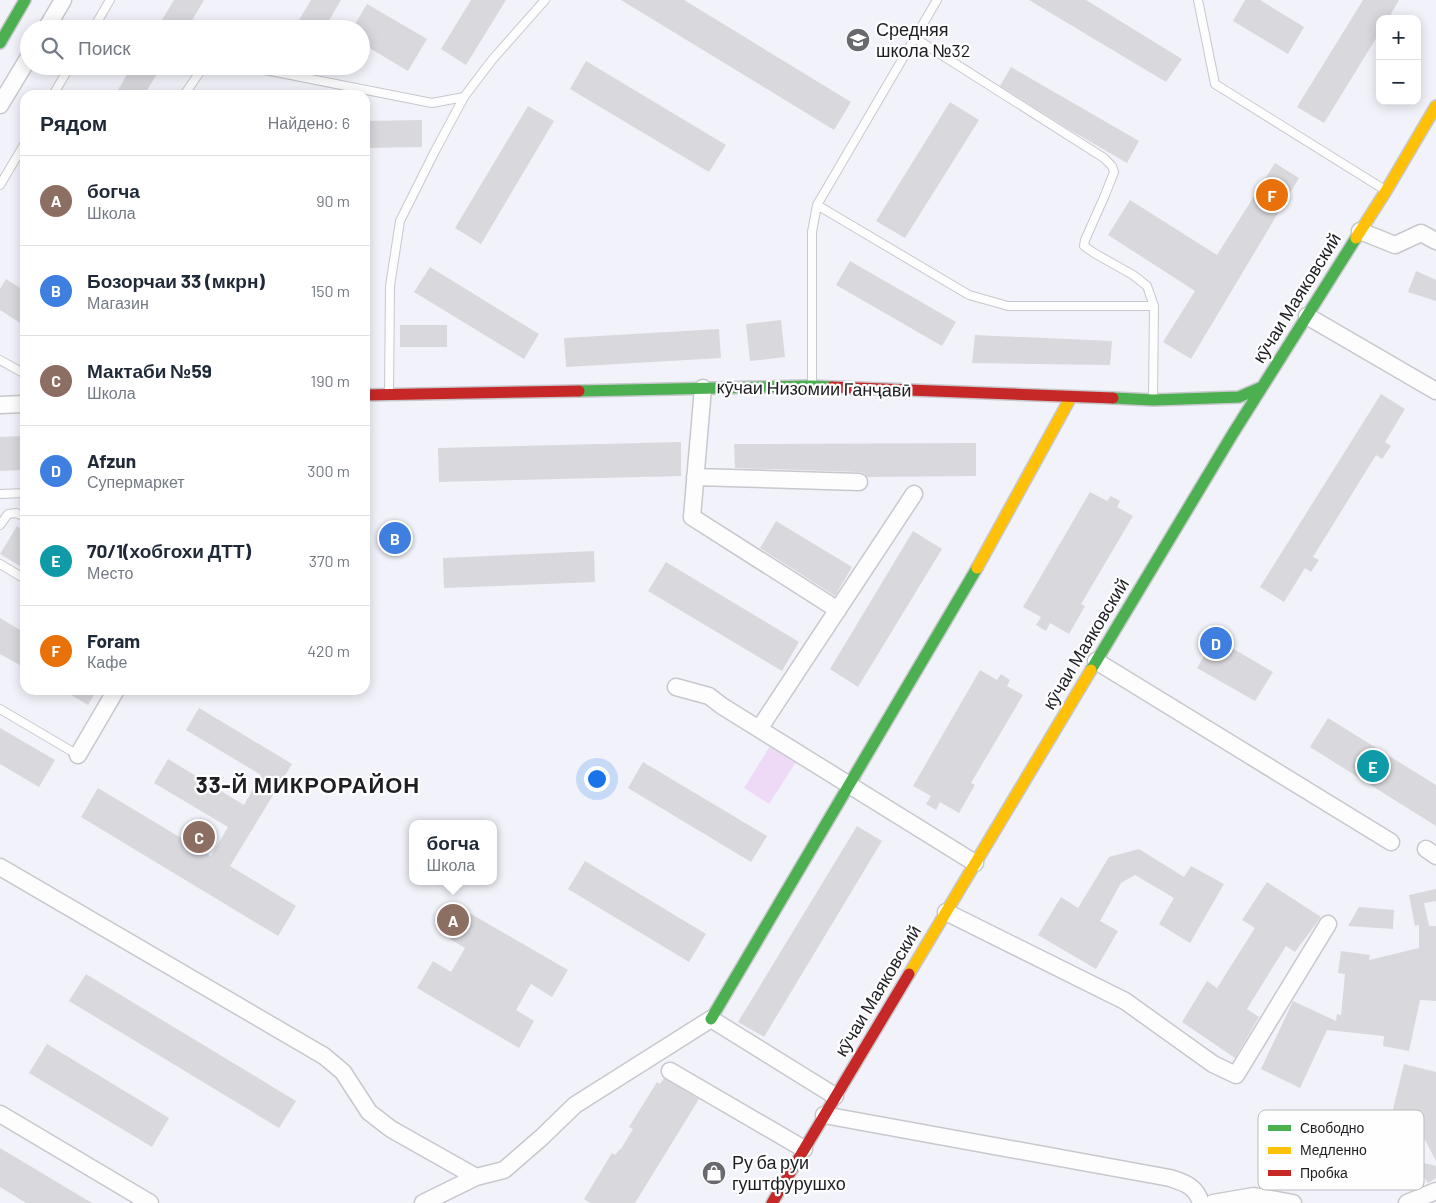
<!DOCTYPE html>
<html lang="ru">
<head>
<meta charset="utf-8">
<style>
  :root { --surface:#fff; --page:#f2f2f3; --text:#1f2937; --muted:#747a83; --line:#e0e1e3; --accent:#111827 }
  body { margin:0; font-family:Barlow,sans-serif; background:var(--page); color:var(--text) }
  .controls { position:absolute; right:15px; top:15px; display:grid; overflow:hidden; border-radius:10px; box-shadow:0 2px 12px #0003 }
  .controls button { width:45px; height:45px; display:grid; place-items:center; padding:0; border:0; border-bottom:1px solid var(--line); background:var(--surface); color:var(--text); font:25px sans-serif }
  .you { position:absolute; left:596px; top:778px; width:18px; height:18px; margin:-12px; border:4px solid #fff; border-radius:50%; background:#1a73e8; box-shadow:0 0 0 8px #1a73e833 }
  .badge { display:grid; place-items:center; width:32px; height:32px; border-radius:50%; background:var(--accent); color:#fff; font-size:16px; font-weight:700 }
  .pin { position:absolute; translate:-50% -50%; border:2px solid #fff; box-shadow:0 1px 5px #0006 }
  .popup { position:absolute; left:409px; top:820px; width:88px; height:65px; box-sizing:border-box; display:grid; place-content:center; border-radius:10px; background:var(--surface); filter:drop-shadow(0 1px 4px #0005); font-size:16px; white-space:nowrap; color:var(--muted) }
  .popup b { font-size:19px; color:var(--text) }
  .popup::after { content:''; position:absolute; left:50%; top:100%; margin-left:-10px; border:10px solid transparent; border-top-color:var(--surface) }
  .list { margin:0; padding:0; list-style:none }
  h2 { display:flex; justify-content:space-between; align-items:center; height:65px; margin:0; padding:0 20px; font-size:21px }
  h2 small { font-size:16px; font-weight:400; color:var(--muted) }
  .list li { display:grid; grid-template-columns:32px 1fr auto; gap:15px; align-items:center; box-sizing:border-box; height:90px; padding:0 20px; border-top:1px solid var(--line) }
  .list b { display:block; font-size:19px; white-space:nowrap }
  .list p { margin:0; font-size:16px; white-space:nowrap; color:var(--muted) }
  .list em { font-size:16px; font-style:normal; color:var(--muted) }
  .icon { flex:none; width:28px; height:28px; fill:none; stroke:currentColor; stroke-width:2; stroke-linecap:round; stroke-linejoin:round }
  .map { position:relative; flex:none; width:1436px; height:1203px; overflow:hidden }
  .search { position:absolute; background:var(--surface); box-shadow:0 2px 12px #0003; left:20px; top:20px; width:350px; height:55px; display:flex; align-items:center; gap:12px; box-sizing:border-box; padding:0 18px; border-radius:28px; color:var(--muted); font-size:19px }
  .panel { position:absolute; background:var(--surface); box-shadow:0 2px 12px #0003; left:20px; top:90px; width:350px; height:605px; border-radius:15px }
  .map>svg:first-child { display:block }
</style>
</head>
<body>
<div class="map">
<svg width="1436" height="1203" viewBox="0 0 1436 1203">
  <rect width="100%" height="100%" fill="#f2f3fa"/>
  <path fill="#eedaf6" d="M770,746L796,762L769,804L744,788Z"/>
  <path fill="#d8d8dd" d="M174,0H204L187,29H170L160,23Z
    M311,0H341L324,29H303L296,25Z
    M471,0H506L466,65L441,49Z
    M621,0H684L851,102L834,130Z
    M1029,0H1086L1182,59L1166,82Z
    M1245,0H1260L1304,27L1288,54L1233,21Z
    M1363,0H1399L1388,19H1380V32L1324,123L1297,107Z
    M367,4L427,39L408,71L361,43V29H352Z
    M586,61L726,145L709,172L570,89Z
    M132,66H162L144,95H115Z
    M1011,67L1139,141L1127,163L1065,127L1000,86Z
    M950,102L979,120L905,238L876,221Z
    M528,106L554,121L481,244L455,228Z
    M422,120V147L365,148V121Z
    M1275,163L1299,178L1191,359L1163,342L1195,291L1108,235L1130,200L1217,255Z
    M850,261L956,322L942,346L836,285Z
    M430,267L539,334L524,359L414,292Z
    M1416,271L1436,280V301L1408,292Z
    M6,279L25,291V326L0,310V289Z
    M781,320L785,357L750,361L746,324Z
    M400,325H447V347H400Z
    M719,329L721,358L566,367L564,338Z
    M975,335L1112,341L1110,365L972,363Z
    M1381,394L1405,409L1385,442L1391,446L1382,459L1376,455L1313,557L1319,560L1311,572L1305,568L1284,602L1260,587Z
    M25,436V470L0,471V437Z
    M681,442V476L439,482L438,448Z
    M976,443V476L867,477L864,473L859,472L735,468L734,444Z
    M1090,492L1107,501L1111,496L1120,501L1117,507L1133,516L1081,604L1085,606L1069,634L1050,623L1046,631L1036,625L1041,617L1023,607Z
    M776,521L852,567L835,596L760,548Z
    M17,526L25,532V569L0,554Z
    M913,531L942,549L858,687L830,669Z
    M594,551L595,582L444,588L443,558Z
    M666,562L799,642L782,671L648,591Z
    M0,618L25,633V668L0,654Z
    M1215,638L1273,672L1255,701L1197,668Z
    M980,670L997,680L1001,674L1010,680L1007,686L1023,695L971,783L975,785L959,813L940,802L936,810L926,804L931,796L913,786Z
    M63,690H97L88,705Z
    M199,708L292,764L230,866L296,906L278,936L81,817L98,788L211,856L228,827L154,783L168,759L244,805L261,775L186,730Z
    M1328,718L1436,785V826L1310,747Z
    M0,728L55,760L39,787L0,764Z
    M643,762L767,836L751,862L628,788Z
    M857,826L882,841L764,1037L738,1022Z
    M1139,849L1184,877L1191,866L1224,884L1190,943L1159,924L1174,898L1135,875L1121,883L1100,921L1118,931L1096,969L1038,935L1061,897L1078,908L1109,857Z
    M585,861L706,934L689,962L568,889Z
    M1267,882L1321,917L1295,952L1286,946L1247,1009L1259,1017L1235,1058L1182,1022L1207,981L1217,988L1255,928L1242,920Z
    M1436,889V901L1424,903L1429,926H1436V1001L1420,1000L1409,1051L1383,1046L1384,1036L1327,1030L1300,1088L1261,1069L1293,1001L1336,1021L1337,1014L1341,1015L1345,974L1338,973L1341,951L1370,955L1369,960L1419,948V925L1415,926L1409,895Z
    M1359,907L1394,910L1393,929L1348,926Z
    M466,911L568,970L552,997L531,984L516,1010L534,1021L519,1048L417,988L433,961L451,972L465,948L450,939Z
    M86,974L296,1101L279,1128L69,1001Z
    M47,1044L169,1118L152,1147L29,1073Z
    M1404,1064L1436,1072V1161L1423,1136L1395,1127L1388,1154L1408,1159L1404,1171L1363,1161L1361,1164L1334,1152V1153L1322,1148L1320,1153L1284,1138L1292,1120L1375,1155L1388,1112L1392,1113Z
    M664,1078L699,1099L635,1203H590L584,1199L612,1153L615,1155L620,1149H621L633,1129L629,1127L657,1082L660,1084Z
    M0,1148L92,1203H26L0,1187Z
    M1413,1160L1436,1166V1178L1428,1183Z"/>
  <g fill="none" stroke-linecap="round" stroke-linejoin="round">
    <g stroke="#c7c8cd" stroke-width="10">
      <path id="lane" d="M1198,0L1215,84L1385,190
        M93,29L110,0
        M915,38L1104,158L1112,166L1114,172L1105,195L1085,240L1084,246L1094,253L1133,275L1147,286L1154,306L1153,397
        M245,66L432,103L464,97L492,60L545,0
        M53,95L70,66
        M184,95L204,66
        M0,185L25,143
        M817,205L969,295L1008,306H1154
        M0,360L25,374
        M812,385V232L817,205L937,0
        M389,393L390,286L400,221L435,151L464,97
        M0,494L25,493
        M0,525L8,514L16,513L25,517
        M0,564L25,579
        M0,709L78,755"/>
    </g>
    <g stroke="#c7c8cd" stroke-width="19">
      <path id="street" d="M46,29L63,0
        M0,105L29,57
        M1360,231L1395,245L1421,233L1436,241
        M1307,316L1436,391
        M703,388L692,517L838,610
        M0,405L25,404
        M695,477L859,482
        M1096,661L1391,842
        M676,687L709,696L722,706L975,863
        M759,729L914,494
        M78,755L116,690
        M1426,849L1436,856
        M0,867L324,1056L343,1072L369,1112L391,1129L476,1177
        M946,912L1125,1001L1213,1064L1236,1075L1328,924
        M670,1071L804,1149
        M0,1114L150,1203
        M824,1115L1170,1178C1185,1183 1196,1186 1201,1203
        M423,1203L476,1177L504,1170L542,1137L575,1105L711,1019L835,1096
        M1213,1203L1254,1196L1293,1203
        M1407,1203L1436,1191"/>
    </g>
    <g stroke="#c7c8cd" stroke-width="14">
      <path id="fast" d="M0,43L25,0
        M579,391L812,386L832,387
        M1113,398L1153,400L1239,397L1262,387
        M1091,670L1232,435L1356,238
        M711,1019L977,568"/>
    </g>
    <g stroke="#c7c8cd" stroke-width="14">
      <path id="slow" d="M1356,238L1386,191L1436,106
        M977,568L1071,397
        M909,974L1091,670"/>
    </g>
    <g stroke="#c7c8cd" stroke-width="14">
      <path id="jam" d="M832,387L1113,398
        M365,395L579,391
        M772,1203L909,974"/>
    </g>
    <use href="#lane" stroke="#fdfdfe" stroke-width="8"/>
    <use href="#street" stroke="#fdfdfe" stroke-width="16"/>
    <use href="#fast" stroke="#4caf50" stroke-width="11"/>
    <use href="#slow" stroke="#ffc107" stroke-width="11"/>
    <use href="#jam" stroke="#c62828" stroke-width="11"/>
  </g>
  <defs>
    <g id="school-disc" transform="scale(1.25)"><circle r="9.5" fill="#68696e" stroke="#fefefe"/><path d="M0-5L7-2L0 1L-7-2ZM-4 1L0 2.5L4 1V4Q0 6-4 4Z" fill="#fff"/></g>
    <g id="shop-disc" transform="scale(1.25)"><circle r="9.5" fill="#68696e" stroke="#fefefe"/><path d="M-5-2.5h2.3a2.7 3.5 0 0 1 5.4 0H5L5.5 6h-11ZM-1.5-2.5h3a1.5 2.3 0 0 0-3 0Z" fill="#fff"/></g>
  </defs>
  <g fill-rule="evenodd">
    <use href="#school-disc" x="858" y="40"/>
    <use href="#shop-disc" x="714" y="1173"/>
  </g>
  <g text-anchor="middle" stroke-width="4.5" stroke-linejoin="round" paint-order="stroke">
    <g font-size="18" fill="#1e1e23" stroke="#fefefe" text-anchor="start">
      <text x="876" y="36">Средняя<tspan x="876" dy="21">школа №32</tspan></text>
      <text x="732" y="1169">Ру ба руи<tspan x="732" dy="21">гуштфурушхо</tspan></text>
    </g>
    <g font-size="18" fill="#1e1e23" stroke="#fefefe">
      <text transform="translate(1297 298) rotate(-58)" y="6">кӯчаи Маяковский</text>
      <text transform="translate(814 389) rotate(1)" y="6">кӯчаи Низомии Ганҷавӣ</text>
      <text transform="translate(1086 644) rotate(-59)" y="6">кӯчаи Маяковский</text>
      <text transform="translate(878 991) rotate(-59)" y="6">кӯчаи Маяковский</text>
    </g>
    <g font-size="22" font-weight="bold" letter-spacing="1" fill="#1e1e23" stroke="#fefefe">
      <text x="308" y="793">33-Й МИКРОРАЙОН</text>
    </g>
  </g>
  <rect x="1258" y="1110" width="166" height="80" rx="8" fill="#fefefe" stroke="#bbbbbc" stroke-width="1"/>
  <rect x="1268" y="1125" width="23" height="6" fill="#4caf50"/>
  <rect x="1268" y="1147" width="23" height="7" fill="#ffc107"/>
  <rect x="1268" y="1170" width="23" height="6" fill="#c62828"/>
  <g font-size="14" fill="#1e1e23">
    <text x="1300" y="1133">Свободно</text>
    <text x="1300" y="1155">Медленно</text>
    <text x="1300" y="1178">Пробка</text>
  </g>
</svg>
<div class="controls">
<button>+</button>
<button>−</button>
</div>
<div class="you"></div>
<div class="pin badge" style="left:453px;top:920px;background:#8d6e63">A</div>
<div class="popup"><b>богча</b>Школа</div>
<div class="pin badge" style="left:395px;top:538px;background:#3f7fe0">B</div>
<div class="pin badge" style="left:199px;top:837px;background:#8d6e63">C</div>
<div class="pin badge" style="left:1216px;top:643px;background:#3f7fe0">D</div>
<div class="pin badge" style="left:1373px;top:766px;background:#0f9aa8">E</div>
<div class="pin badge" style="left:1272px;top:195px;background:#e8710a">F</div>
<div class="search"><svg class="icon" aria-label="search" viewBox="0 0 24 24"><circle cx="10" cy="10" r="6"/><path d="M15 15l6 6"/></svg>Поиск</div>
<section class="panel">
<h2>Рядом<small>Найдено: 6</small></h2>
<ul class="list">
<li><span class="badge" style="background:#8d6e63">A</span><div><b>богча</b><p>Школа</p></div><em>90 m</em></li>
<li><span class="badge" style="background:#3f7fe0">B</span><div><b>Бозорчаи 33 (мкрн)</b><p>Магазин</p></div><em>150 m</em></li>
<li><span class="badge" style="background:#8d6e63">C</span><div><b>Мактаби №59</b><p>Школа</p></div><em>190 m</em></li>
<li><span class="badge" style="background:#3f7fe0">D</span><div><b>Afzun</b><p>Супермаркет</p></div><em>300 m</em></li>
<li><span class="badge" style="background:#0f9aa8">E</span><div><b>70/1(хобгохи ДТТ)</b><p>Место</p></div><em>370 m</em></li>
<li><span class="badge" style="background:#e8710a">F</span><div><b>Foram</b><p>Кафе</p></div><em>420 m</em></li>
</ul>
</section>
</div>
</body>
</html>
